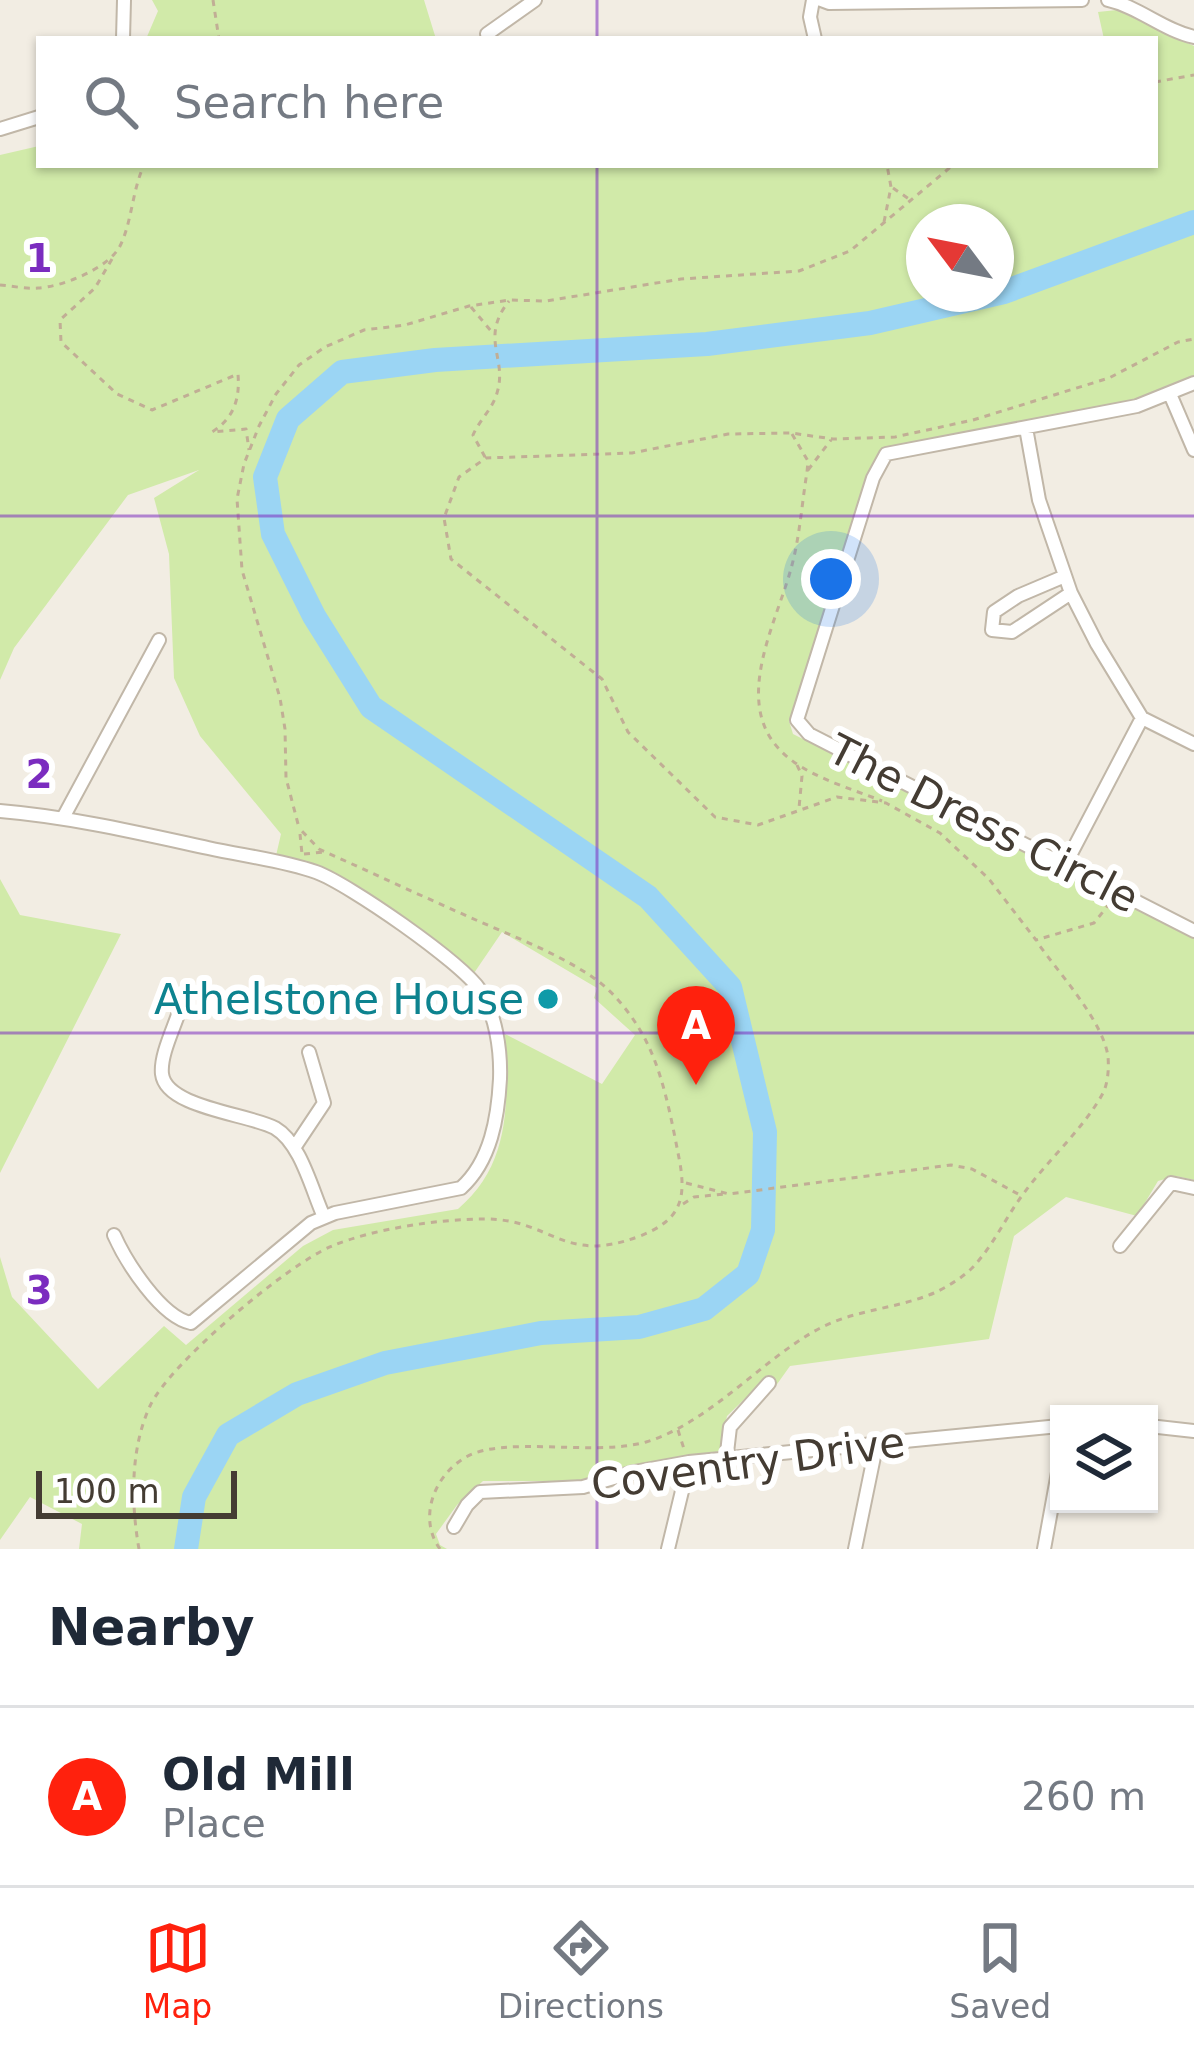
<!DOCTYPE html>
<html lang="en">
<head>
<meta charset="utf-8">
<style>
  :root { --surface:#fff; --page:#f6f6f7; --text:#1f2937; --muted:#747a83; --line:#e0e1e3; --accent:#ff210d }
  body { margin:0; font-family:"DejaVu Sans",sans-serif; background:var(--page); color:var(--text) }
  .controls { position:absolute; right:36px; bottom:36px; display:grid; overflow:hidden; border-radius:0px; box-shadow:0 3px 9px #0004 }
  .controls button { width:108px; height:108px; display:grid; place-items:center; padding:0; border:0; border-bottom:3px solid var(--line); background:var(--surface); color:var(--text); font:60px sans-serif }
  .compass { position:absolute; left:906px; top:204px; width:108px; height:108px; border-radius:50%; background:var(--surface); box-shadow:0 3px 9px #0004; rotate:302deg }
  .scale { position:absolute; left:36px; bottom:30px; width:201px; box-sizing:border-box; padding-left:12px; border:6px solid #443c33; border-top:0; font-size:33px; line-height:42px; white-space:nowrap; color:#443c33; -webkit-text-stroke:9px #fff; paint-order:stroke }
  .you { position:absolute; left:831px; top:579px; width:42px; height:42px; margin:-30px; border:9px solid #fff; border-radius:50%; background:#1a73e8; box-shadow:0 0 0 18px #1a73e833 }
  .badge { display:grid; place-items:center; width:78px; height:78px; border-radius:50%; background:var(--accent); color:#fff; font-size:39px; font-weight:700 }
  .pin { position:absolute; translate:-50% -99px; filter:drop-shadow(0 3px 6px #0008) }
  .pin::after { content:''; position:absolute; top:63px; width:42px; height:36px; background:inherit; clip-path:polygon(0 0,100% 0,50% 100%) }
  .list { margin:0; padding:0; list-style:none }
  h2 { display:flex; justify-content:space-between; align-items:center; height:156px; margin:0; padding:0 48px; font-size:51px }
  h2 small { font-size:39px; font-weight:400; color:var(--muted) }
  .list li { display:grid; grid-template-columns:78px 1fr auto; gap:36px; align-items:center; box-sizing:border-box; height:180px; padding:0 48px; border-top:3px solid var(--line) }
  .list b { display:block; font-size:45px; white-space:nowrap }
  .list p { margin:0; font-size:39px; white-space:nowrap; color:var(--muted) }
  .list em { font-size:39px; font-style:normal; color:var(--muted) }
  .icon { flex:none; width:66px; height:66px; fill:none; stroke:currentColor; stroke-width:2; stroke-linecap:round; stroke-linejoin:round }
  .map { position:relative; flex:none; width:1194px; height:1549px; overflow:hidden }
  .search { position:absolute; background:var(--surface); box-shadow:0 3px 9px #0004; left:36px; right:36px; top:36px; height:132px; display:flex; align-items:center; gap:30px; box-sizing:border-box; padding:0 42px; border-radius:0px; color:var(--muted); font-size:45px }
  .sheet { height:336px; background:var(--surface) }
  nav { display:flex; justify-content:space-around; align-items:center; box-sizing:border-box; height:168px; border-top:3px solid var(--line); background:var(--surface); font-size:33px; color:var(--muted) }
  nav a { display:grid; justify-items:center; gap:6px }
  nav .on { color:var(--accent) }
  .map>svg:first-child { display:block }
</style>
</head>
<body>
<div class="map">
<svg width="1194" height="1549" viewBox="0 0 1194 1549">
  <rect width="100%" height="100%" fill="#f2ede3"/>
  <path fill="#d1eaa9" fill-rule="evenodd" d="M152,0H424L436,39H146L158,11Z
    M1117,10L1194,46V380L1137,403L884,450L876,457L789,721L793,734L1194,936V1180L1176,1176L1158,1181L1137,1216L1066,1197L1014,1236L989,1339L790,1366L775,1387L764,1380L727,1416L720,1451L576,1481H483L457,1505L436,1534L440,1545L447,1549H79L82,1524L30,1497L0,1540V1257L12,1297L98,1389L164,1326L186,1345L303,1246L333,1230L458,1209C512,1164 508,1099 505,1034L602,1084L635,1035L594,998L597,988L502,932L472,976L316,870L275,860L281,834L200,736L174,678L169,554L154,498L199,470L128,495L14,648L0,680V155L39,146V165H873L875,168L884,165H1155V39H1104L1098,12ZM924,222H996V294H924Z
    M0,879L20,915L121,934L0,1173Z"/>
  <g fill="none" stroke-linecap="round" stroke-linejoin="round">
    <path stroke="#9bd5f4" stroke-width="24" d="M186,1549L194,1497L228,1435L297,1394L385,1363L541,1333L639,1327L704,1309L748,1274L763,1230L765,1132L730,987L648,897L371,707L314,616L273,534L265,477L288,419L342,372L435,360L707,344L870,323L1004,292L1194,222"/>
    <g stroke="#c1b7a8" stroke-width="16">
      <path id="minor" d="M813,0L810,17L815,39
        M821,0L829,3L1082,0
        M1108,0C1139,7 1163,30 1194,37
        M487,34L535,0
        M123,39L124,0
        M0,129L39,117
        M1194,383L1137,406L886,454L873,478L797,720L809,734L1194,931
        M1170,394L1194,450
        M1026,428L1039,500L1071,593L1097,644L1142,718L1194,744
        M1065,576L1018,596L994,612L992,630L1012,632L1071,593
        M0,811C71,817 139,833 208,848C244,856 282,860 316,872C349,884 461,962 480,990C496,1015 501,1050 500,1079C498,1117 491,1161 461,1188L335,1213L311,1223L191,1323C161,1317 126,1262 114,1235
        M64,816L159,640
        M1065,865L1142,718
        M179,1012C173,1030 160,1056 162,1074C166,1108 249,1114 275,1128C301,1143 312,1191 324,1217
        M294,1148L324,1103L309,1052
        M1120,1246L1171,1183L1194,1188
        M1149,1426L1194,1431
        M726,1461L730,1427L769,1383
        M454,1527L467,1505L480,1492L583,1487L634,1472L689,1462L1059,1426
        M668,1549L689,1462
        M855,1549L877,1442
        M1044,1549L1059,1467"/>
    </g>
    <path stroke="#c1ae95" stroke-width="3" stroke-dasharray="6 6" stroke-linecap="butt" d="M213,0L219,39
      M1155,82L1194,75
      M893,188L909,199
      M884,222L891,187L887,165
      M112,259L95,288L60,320L61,342L117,394L152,410L238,374C240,399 234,418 212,432L246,429L249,450
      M0,285C12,286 26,289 38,288C62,287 109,268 120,246C132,222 132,191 144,165
      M471,307L491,331
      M792,434L808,461L807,472C802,502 800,535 792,565C778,620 731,701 781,751C805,776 850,788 882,801
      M485,457L473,435C479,421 493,408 497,393C508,358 479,339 509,301
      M808,470L831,440
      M797,765L802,776L799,808
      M298,824L286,778L285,729L280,698L242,570L237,499L244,464L259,426L276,394L299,365L325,347L364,330L405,325L469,306L510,300L546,301L681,279L799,271L850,251L953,165
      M300,834L302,854
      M304,854L324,852
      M1110,903L1094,923L1036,940L989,879L940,833L886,803L837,797L758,825L715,817L628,732L602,679L451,559L444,518L459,477L486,458L632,453L728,434L791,433L833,439L895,437L973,420L1109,378L1178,342L1194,339
      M686,1183L729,1194L951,1165L972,1169L1020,1195
      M683,1204L694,1197L725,1194
      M678,1430L684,1449
      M139,1549C131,1504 130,1449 150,1406C170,1363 288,1264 332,1246C373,1229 439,1219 483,1219C552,1218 562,1266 640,1236C681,1220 687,1199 679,1158C672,1122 664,1078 648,1045C638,1023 617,995 598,981C562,955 517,938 476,920C424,897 372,873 319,849L298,827
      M440,1549C418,1519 433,1476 466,1457C506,1435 592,1457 646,1442C707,1424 759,1363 813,1332C852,1309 894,1310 934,1293C947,1287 962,1278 972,1268C994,1245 1005,1218 1024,1193C1047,1161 1085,1127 1103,1093C1108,1083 1109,1068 1108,1057C1104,1022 1058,972 1037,942"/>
    <use href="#minor" stroke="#fff" stroke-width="12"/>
  </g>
  <path fill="none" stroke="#7b2cbf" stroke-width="3" stroke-opacity="0.55" d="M597,0V39M597,165V1549M0,516H1194M0,1033H1194"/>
  <circle fill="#0f9aa8" stroke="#fff" stroke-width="4.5" cx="548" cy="999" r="12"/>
  <g text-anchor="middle" stroke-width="12" stroke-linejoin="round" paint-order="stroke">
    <g font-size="42" fill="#443c33" stroke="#fff">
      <text transform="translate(984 823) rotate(27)" y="15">The Dress Circle</text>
      <text transform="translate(748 1463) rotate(-8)" y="15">Coventry Drive</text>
    </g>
    <g font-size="42" fill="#0d838f" stroke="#fff" text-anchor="end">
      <text x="524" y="1014">Athelstone House</text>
    </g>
  </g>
  <g font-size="39" text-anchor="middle" font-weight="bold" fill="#7b2cbf" stroke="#fff" stroke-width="12" stroke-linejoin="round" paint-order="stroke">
    <text x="39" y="272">1</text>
    <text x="39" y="788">2</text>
    <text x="39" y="1304">3</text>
  </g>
</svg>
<div class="controls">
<button><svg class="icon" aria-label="layers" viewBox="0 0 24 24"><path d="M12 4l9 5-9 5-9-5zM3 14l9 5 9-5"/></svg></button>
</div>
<svg class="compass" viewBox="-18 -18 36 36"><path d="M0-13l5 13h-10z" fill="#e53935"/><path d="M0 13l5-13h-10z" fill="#747a83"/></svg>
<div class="scale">100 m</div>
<div class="you"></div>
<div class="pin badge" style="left:696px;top:1085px">A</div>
<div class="search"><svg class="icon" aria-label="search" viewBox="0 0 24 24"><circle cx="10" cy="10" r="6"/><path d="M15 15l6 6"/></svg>Search here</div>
</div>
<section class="sheet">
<h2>Nearby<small></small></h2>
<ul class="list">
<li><span class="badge">A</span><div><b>Old Mill</b><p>Place</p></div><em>260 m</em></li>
</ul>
</section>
<nav>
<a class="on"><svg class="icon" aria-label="map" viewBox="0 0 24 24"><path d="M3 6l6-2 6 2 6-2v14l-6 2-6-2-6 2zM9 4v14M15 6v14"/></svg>Map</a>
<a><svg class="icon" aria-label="directions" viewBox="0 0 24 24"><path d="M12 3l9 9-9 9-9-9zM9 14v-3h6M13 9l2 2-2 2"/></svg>Directions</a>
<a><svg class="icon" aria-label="saved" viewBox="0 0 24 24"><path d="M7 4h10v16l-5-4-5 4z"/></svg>Saved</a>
</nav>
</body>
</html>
